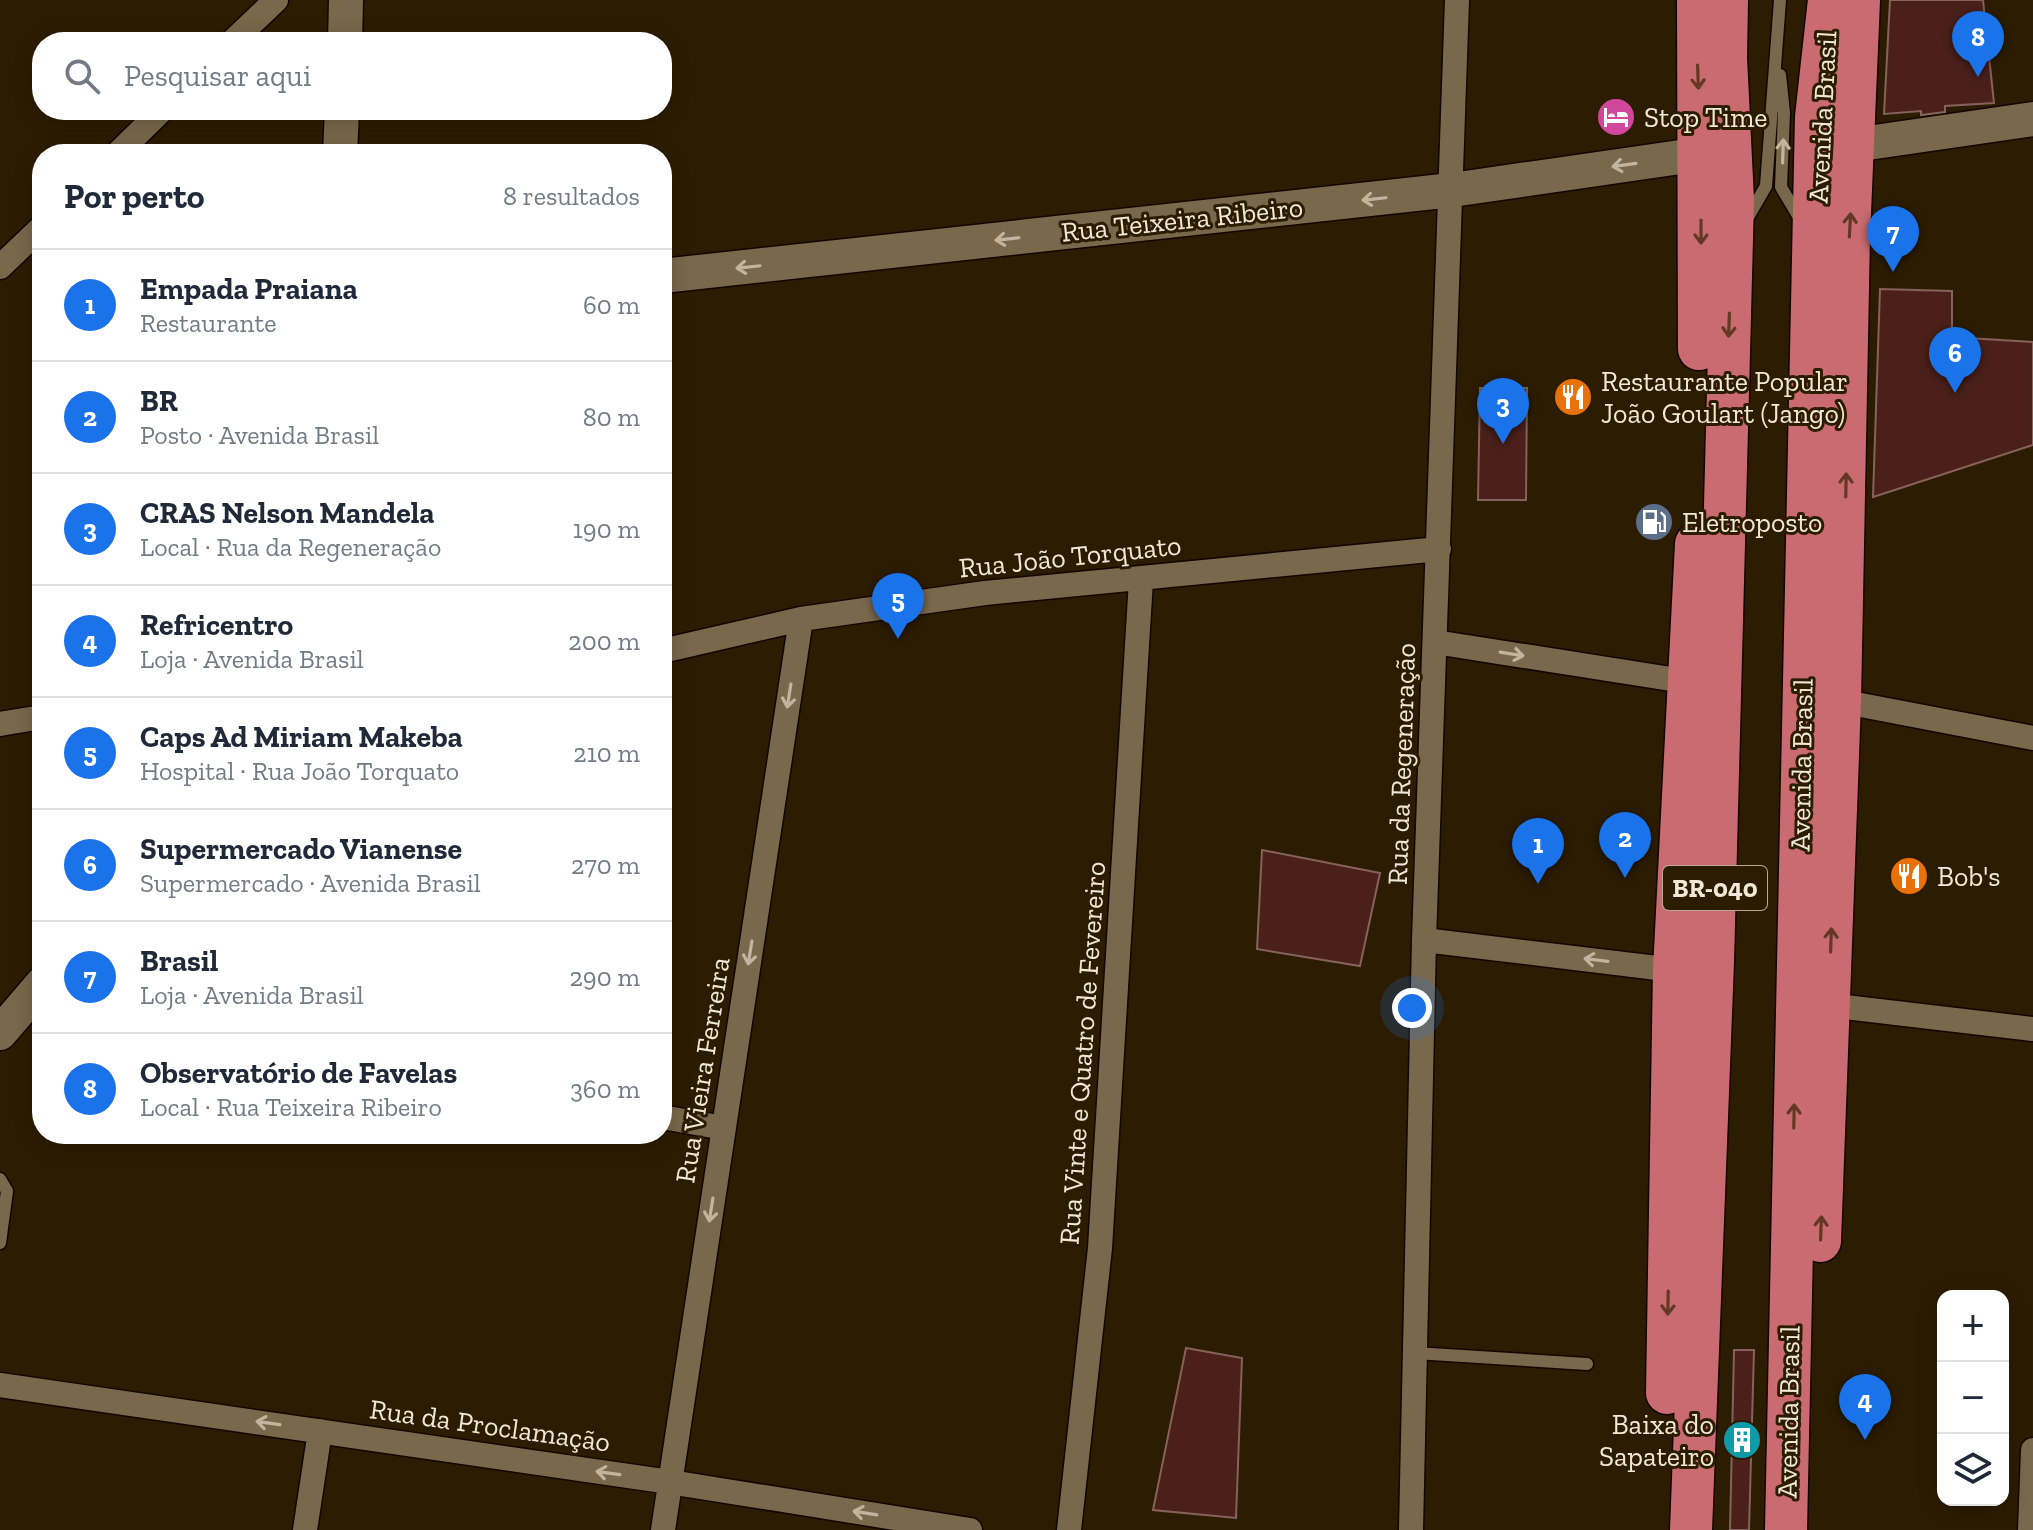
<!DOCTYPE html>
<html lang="pt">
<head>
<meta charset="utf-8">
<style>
  :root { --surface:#fff; --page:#f6f6f7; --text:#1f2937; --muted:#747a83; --line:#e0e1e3; --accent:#1a73e8 }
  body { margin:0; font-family:"Zilla Slab",serif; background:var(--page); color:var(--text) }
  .controls { position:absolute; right:24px; bottom:24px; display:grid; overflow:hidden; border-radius:16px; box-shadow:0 4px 20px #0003 }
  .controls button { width:72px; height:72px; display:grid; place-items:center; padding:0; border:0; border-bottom:2px solid var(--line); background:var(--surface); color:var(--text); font:40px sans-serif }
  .you { position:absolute; left:1412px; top:1008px; width:28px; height:28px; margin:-20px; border:6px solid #fff; border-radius:50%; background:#1a73e8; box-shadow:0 0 0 12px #1a73e833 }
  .badge { display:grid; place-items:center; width:52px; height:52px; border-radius:50%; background:var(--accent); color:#fff; font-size:26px; font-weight:700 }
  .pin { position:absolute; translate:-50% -66px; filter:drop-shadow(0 2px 4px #0008) }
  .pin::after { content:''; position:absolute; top:42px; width:28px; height:24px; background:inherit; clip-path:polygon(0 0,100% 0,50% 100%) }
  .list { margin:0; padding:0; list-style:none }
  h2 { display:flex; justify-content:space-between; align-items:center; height:104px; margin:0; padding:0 32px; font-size:34px }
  h2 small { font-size:26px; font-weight:400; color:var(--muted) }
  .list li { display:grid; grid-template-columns:52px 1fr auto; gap:24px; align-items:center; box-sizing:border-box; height:112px; padding:0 32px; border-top:2px solid var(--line) }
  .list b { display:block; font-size:30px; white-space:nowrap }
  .list p { margin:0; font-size:26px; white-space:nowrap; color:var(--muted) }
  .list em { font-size:26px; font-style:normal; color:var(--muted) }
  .icon { flex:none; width:44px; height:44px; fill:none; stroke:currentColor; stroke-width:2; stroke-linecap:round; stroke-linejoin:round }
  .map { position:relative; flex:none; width:2033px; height:1530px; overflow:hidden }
  .search { position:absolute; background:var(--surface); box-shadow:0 4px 20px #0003; left:32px; top:32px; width:640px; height:88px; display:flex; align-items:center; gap:20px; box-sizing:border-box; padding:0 28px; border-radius:32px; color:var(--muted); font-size:30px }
  .panel { position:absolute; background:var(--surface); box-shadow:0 4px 20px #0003; left:32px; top:144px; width:640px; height:1000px; border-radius:32px }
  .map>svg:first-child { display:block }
</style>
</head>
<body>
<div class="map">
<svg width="2033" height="1530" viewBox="0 0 2033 1530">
  <rect width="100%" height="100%" fill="#2c1c02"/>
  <path fill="#4b201a" stroke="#86625c" stroke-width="2" d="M1890,0H1983L1994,103L1945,106V112L1921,115V111L1884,114Z
    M1880,289L1952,291V337L2033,342V445L1873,497Z
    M1480,388H1527L1526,500H1478Z
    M1262,850L1380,873L1360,966L1257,949Z
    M1186,1348L1242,1358L1236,1518L1153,1510Z
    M1734,1350H1754L1749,1530H1730Z"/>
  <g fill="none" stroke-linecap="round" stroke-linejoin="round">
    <g stroke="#140600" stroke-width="15">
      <path id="lane" d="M1780,75L1784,113L1781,187L1800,219
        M1747,219L1766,186L1780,0
        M0,1179L7,1191L0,1243
        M1415,1353L1587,1364"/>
    </g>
    <g stroke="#140600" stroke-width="27">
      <path id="street" d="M232,42L276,0
        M117,154L162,110
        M0,267L42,227
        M1435,642L1690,682
        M662,651L801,619L985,593L1439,549
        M1840,701L2033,738
        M0,724L42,717
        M1424,940L1674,970
        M1828,1005L2033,1029
        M662,1117L724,1128
        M0,1385L670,1482L970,1530
        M305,1530L320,1431
        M663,1530L801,619
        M1069,1530L1100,1248L1141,580
        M1411,1530L1424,940L1457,0
        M2030,1530L2033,1450"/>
    </g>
    <g stroke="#140600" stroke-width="37">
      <path id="secondary" d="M345,42L346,0
        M1854,145L2033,119
        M340,154L342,110
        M662,276L1452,190L1701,154
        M0,1033L42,984"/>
    </g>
    <g stroke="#140600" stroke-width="45">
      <path id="highway" d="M1698,0L1699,349
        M1820,1241L1840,701L1849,236L1859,0
        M1667,1393L1674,970L1696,544
        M1691,1530L1713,962L1733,200L1726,58L1727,0
        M1786,1530L1816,117L1829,0"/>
    </g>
    <use href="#lane" stroke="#7a684c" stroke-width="12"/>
    <use href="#street" stroke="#7a684c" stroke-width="24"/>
    <use href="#secondary" stroke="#7a684c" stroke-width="34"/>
    <use href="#highway" stroke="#ca6b71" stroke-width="42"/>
  </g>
  <defs><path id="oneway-shaft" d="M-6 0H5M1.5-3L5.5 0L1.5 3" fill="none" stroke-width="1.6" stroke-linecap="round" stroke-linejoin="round" transform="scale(2)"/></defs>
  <g stroke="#633829">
    <use href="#oneway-shaft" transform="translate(1698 77) rotate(88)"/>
    <use href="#oneway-shaft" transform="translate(1850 225) rotate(-87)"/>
    <use href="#oneway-shaft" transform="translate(1701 232) rotate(90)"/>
    <use href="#oneway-shaft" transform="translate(1729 325) rotate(92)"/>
    <use href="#oneway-shaft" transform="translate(1846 485) rotate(-89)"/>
    <use href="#oneway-shaft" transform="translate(1831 940) rotate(-88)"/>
    <use href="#oneway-shaft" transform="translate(1794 1116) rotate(-89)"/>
    <use href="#oneway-shaft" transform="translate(1821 1228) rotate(-88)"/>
    <use href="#oneway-shaft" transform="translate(1668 1303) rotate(91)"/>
  </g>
  <g stroke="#c2b5a0">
    <use href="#oneway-shaft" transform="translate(1783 151) rotate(-88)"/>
    <use href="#oneway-shaft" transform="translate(1624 165) rotate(172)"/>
    <use href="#oneway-shaft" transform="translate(1374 199) rotate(174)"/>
    <use href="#oneway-shaft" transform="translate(1007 239) rotate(174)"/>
    <use href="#oneway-shaft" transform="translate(748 267) rotate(174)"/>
    <use href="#oneway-shaft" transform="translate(1512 654) rotate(9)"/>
    <use href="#oneway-shaft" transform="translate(789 696) rotate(99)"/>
    <use href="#oneway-shaft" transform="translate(750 953) rotate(99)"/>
    <use href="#oneway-shaft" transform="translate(1596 960) rotate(-173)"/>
    <use href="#oneway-shaft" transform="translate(711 1210) rotate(99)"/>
    <use href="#oneway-shaft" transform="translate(268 1423) rotate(-172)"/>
    <use href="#oneway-shaft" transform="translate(608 1473) rotate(-172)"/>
    <use href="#oneway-shaft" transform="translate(865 1513) rotate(-171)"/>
  </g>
  <defs>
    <g id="hotel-disc" transform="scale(2)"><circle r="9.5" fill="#d1479c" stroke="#2c1c02"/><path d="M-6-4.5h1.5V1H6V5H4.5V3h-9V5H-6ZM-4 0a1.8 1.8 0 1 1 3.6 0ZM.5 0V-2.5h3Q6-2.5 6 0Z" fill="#fff"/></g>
    <g id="restaurant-disc" transform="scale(2)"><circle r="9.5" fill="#e8710a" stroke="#2c1c02"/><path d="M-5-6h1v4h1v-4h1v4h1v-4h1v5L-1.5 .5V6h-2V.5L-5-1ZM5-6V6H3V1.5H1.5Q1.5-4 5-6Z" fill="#fff"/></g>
    <g id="fuel-disc" transform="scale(2)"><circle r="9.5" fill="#5c6f8a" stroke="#2c1c02"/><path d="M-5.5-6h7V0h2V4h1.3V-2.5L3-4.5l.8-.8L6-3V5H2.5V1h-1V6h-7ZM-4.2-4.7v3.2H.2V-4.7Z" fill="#fff"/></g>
    <g id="building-disc" transform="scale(2)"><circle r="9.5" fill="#0f9aa8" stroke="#2c1c02"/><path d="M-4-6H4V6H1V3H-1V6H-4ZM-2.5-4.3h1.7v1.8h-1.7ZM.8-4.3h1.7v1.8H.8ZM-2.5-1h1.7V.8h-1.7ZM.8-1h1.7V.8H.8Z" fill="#fff"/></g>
  </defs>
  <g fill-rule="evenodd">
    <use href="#hotel-disc" x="1616" y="117"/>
    <use href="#restaurant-disc" x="1573" y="397"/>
    <use href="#fuel-disc" x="1654" y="522"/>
    <use href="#restaurant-disc" x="1909" y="876"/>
    <use href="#building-disc" x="1742" y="1440"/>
  </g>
  <g text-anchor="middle" stroke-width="6" stroke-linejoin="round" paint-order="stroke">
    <rect fill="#2c1c02" stroke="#b7ab98" stroke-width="2" x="1663" y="866" width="104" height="44" rx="6"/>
    <g font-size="26" font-weight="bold" fill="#f2e8d8">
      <text x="1715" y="897">BR-040</text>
    </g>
    <g font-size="28" fill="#f2e8d8" stroke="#2c1c02" text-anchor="start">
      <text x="1644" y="127">Stop Time</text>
      <text x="1601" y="391">Restaurante Popular<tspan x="1601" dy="32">João Goulart (Jango)</tspan></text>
      <text x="1682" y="532">Eletroposto</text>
      <text x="1937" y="886">Bob's</text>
      <text x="1714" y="1434" text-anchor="end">Baixa do<tspan x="1714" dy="32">Sapateiro</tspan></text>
    </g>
    <g font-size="28" fill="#f2e8d8" stroke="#2c1c02">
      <text transform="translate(1822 117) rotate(-87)" y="10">Avenida Brasil</text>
      <text transform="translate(1182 219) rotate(-6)" y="10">Rua Teixeira Ribeiro</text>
      <text transform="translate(1070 556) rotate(-6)" y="10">Rua João Torquato</text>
      <text transform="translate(1401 764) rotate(-88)" y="10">Rua da Regeneração</text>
      <text transform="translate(1801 765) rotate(-89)" y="10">Avenida Brasil</text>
      <text transform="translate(1082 1053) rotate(-86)" y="10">Rua Vinte e Quatro de Fevereiro</text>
      <text transform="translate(702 1070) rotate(-81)" y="10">Rua Vieira Ferreira</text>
      <text transform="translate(1788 1412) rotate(-89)" y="10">Avenida Brasil</text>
      <text transform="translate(490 1425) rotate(8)" y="10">Rua da Proclamação</text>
    </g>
  </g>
</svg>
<div class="controls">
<button>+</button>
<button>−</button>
<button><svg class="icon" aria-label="layers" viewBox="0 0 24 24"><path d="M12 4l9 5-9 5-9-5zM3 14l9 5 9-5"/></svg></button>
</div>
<div class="you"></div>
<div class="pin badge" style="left:1538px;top:884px">1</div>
<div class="pin badge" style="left:1625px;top:878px">2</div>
<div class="pin badge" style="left:1503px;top:444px">3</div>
<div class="pin badge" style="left:1865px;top:1440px">4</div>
<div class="pin badge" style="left:898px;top:639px">5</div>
<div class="pin badge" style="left:1955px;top:393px">6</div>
<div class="pin badge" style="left:1893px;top:272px">7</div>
<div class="pin badge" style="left:1978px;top:77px">8</div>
<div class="search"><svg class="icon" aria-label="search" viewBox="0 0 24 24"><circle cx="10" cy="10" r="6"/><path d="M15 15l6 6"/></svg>Pesquisar aqui</div>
<section class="panel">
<h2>Por perto<small>8 resultados</small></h2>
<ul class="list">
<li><span class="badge">1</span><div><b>Empada Praiana</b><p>Restaurante</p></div><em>60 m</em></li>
<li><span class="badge">2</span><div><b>BR</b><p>Posto · Avenida Brasil</p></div><em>80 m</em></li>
<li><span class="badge">3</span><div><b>CRAS Nelson Mandela</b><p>Local · Rua da Regeneração</p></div><em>190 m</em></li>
<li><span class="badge">4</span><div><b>Refricentro</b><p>Loja · Avenida Brasil</p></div><em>200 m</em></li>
<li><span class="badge">5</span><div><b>Caps Ad Miriam Makeba</b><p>Hospital · Rua João Torquato</p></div><em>210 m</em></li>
<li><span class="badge">6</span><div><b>Supermercado Vianense</b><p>Supermercado · Avenida Brasil</p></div><em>270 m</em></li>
<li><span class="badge">7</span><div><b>Brasil</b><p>Loja · Avenida Brasil</p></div><em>290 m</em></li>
<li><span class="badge">8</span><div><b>Observatório de Favelas</b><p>Local · Rua Teixeira Ribeiro</p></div><em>360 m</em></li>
</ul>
</section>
</div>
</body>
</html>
